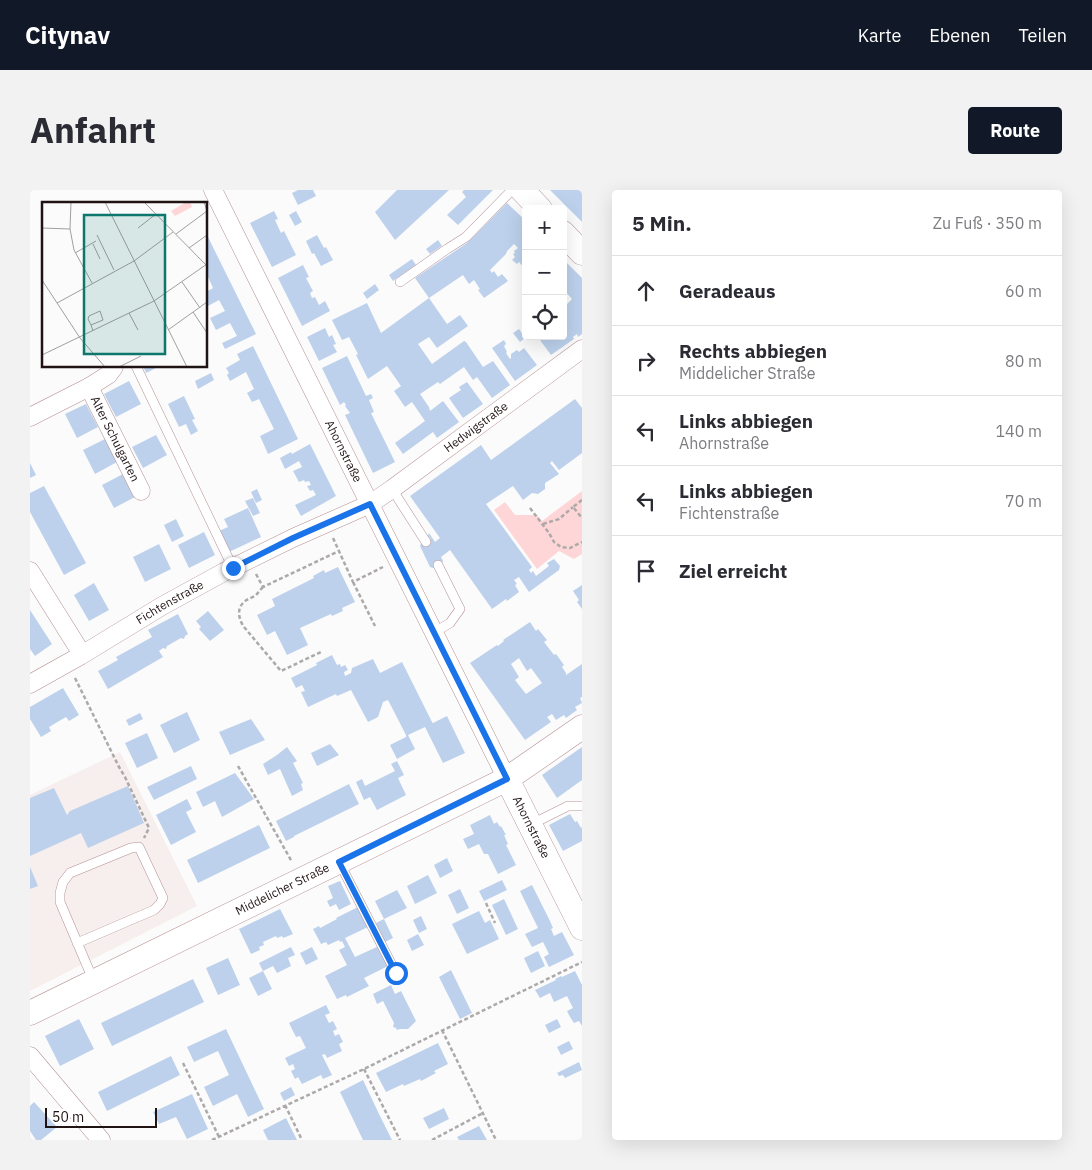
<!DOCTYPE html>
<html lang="de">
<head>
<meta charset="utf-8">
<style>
  :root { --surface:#fff; --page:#f2f2f3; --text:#2b2b33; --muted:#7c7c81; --line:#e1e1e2; --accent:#111827 }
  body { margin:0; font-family:"IBM Plex Sans",sans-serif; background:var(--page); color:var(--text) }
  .controls { position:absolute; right:15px; top:15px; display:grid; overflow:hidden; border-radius:5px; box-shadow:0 5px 20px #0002 }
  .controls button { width:45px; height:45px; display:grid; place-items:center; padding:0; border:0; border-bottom:1px solid var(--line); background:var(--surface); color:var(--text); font:25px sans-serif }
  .scale { position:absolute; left:15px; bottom:12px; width:112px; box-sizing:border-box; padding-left:5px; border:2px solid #201314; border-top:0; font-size:14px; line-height:18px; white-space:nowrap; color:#201314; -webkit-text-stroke:4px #fff; paint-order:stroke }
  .stop { position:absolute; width:15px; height:15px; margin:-11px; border:4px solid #1a73e8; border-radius:50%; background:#fff }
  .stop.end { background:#1a73e8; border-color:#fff; box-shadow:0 1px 5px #0008 }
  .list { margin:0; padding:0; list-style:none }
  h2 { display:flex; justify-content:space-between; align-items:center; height:65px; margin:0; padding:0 20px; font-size:21px }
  h2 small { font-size:16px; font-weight:400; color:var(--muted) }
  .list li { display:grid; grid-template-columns:32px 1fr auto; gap:15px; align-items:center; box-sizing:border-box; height:70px; padding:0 20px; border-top:1px solid var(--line) }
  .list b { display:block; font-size:19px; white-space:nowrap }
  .list p { margin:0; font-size:16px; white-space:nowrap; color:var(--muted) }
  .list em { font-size:16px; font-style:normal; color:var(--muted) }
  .icon { flex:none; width:28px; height:28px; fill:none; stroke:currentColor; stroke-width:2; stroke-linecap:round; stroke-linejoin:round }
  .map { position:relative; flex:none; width:552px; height:950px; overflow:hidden; border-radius:5px }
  header { display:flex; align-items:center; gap:30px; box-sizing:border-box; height:70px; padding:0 25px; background:var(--accent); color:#fff }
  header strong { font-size:24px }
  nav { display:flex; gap:28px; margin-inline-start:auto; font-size:18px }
  .intro { display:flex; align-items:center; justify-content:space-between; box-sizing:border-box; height:120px; padding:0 30px }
  h1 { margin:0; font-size:35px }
  .button { padding:12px 22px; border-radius:5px; background:var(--accent); color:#fff; font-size:18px; font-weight:700 }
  main { display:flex; gap:30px; padding:0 30px }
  aside { flex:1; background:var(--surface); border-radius:5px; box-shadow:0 5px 20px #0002 }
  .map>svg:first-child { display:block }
</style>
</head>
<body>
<header>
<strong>Citynav</strong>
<nav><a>Karte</a><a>Ebenen</a><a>Teilen</a></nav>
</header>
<div class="intro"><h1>Anfahrt</h1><a class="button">Route</a></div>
<main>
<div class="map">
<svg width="552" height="950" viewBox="0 0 552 950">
  <rect width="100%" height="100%" fill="#fbfbfb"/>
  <path fill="#f7eeee" d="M90,562L167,716L0,801V605Z"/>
  <path fill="#fed6d7" d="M552,301V364L544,369L529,361L507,379L464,320L475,312L485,325H507L512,331Z"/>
  <path fill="#bdd1ec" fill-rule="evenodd" d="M268,0H283L286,6L268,15L262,3Z
    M367,0H419L365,50L345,22Z
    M434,0H463L428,35L417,25L436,7L432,2Z
    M520,0H552V32Z
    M477,13L496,31V78L495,79L489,72L487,74L482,70L485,67L483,64L485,63L484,61L488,58L484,54L477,61L476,64L460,80L462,83L464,81L468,87L472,84L478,91L454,108L448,100L450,99L444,90L439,94L433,85L399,108L385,88L437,53Z
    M244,21L248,29L245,30L251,43L254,41L266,65L242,77L220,33Z
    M266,21L272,32L265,36L259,25Z
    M176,43L226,144L195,159L192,153L207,146L200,133L186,140L180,128L195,121L189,110L176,117V102L183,98L178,87L176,88Z
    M287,45L294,58L296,57L303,70L291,76L284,63L282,64L276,51Z
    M408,50L412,56L400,64L396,59Z
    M382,69L386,75L363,91L359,85Z
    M533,69L552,88V144L548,147L547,144L543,147L544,149L521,165L507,146H533V118L542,109L533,99Z
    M273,75L279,87L276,88L283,101L280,103L282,108L285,107L289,115L295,111L300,121L272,136L248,88Z
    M345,94L349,100L337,109L333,103Z
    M399,108L417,134L430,125L438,136L407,158L399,147L388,154L402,174L434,151L436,152L453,177L463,171L480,195L462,208L447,187L443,190L434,177L410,194L408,192L390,204L399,217L400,221L413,211L429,232L407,248L403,242L373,264L365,253L395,231L382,212L375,217L364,201L371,196L357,176L338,189L326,165L328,164L319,147L312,150L302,130L337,113L351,143Z
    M295,138L299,147L302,145L306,154L303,155L307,162L289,171L277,147Z
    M489,139L495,148L490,152L483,143Z
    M474,150L476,154L474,156L477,162L476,163L480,169L481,168V164L487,160L489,162L494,158L507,175L485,191L462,158Z
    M223,156L268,249L238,264L230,246L244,239L229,209L222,212L217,203L224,199L216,182L200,191L197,185L199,183L196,178L210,170L207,164Z
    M317,166L336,206L341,204L343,208L339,210L344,222L341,223L365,272L343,283L315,225L320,223L315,216L316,215L314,212L310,215L292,178Z
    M113,176H125L126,178L116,183Z
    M181,183L184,190L168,199L165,191Z
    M99,191L111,214L86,227L74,204Z
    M437,192L453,214L433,228L419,208L431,200L429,197Z
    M154,206L165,229L162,230L168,241L161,245L156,234L149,237L138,214Z
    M545,209L552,218V263L529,280L522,271L520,273L529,284L515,293V299L508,304L502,303L493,310L483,296L456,314L502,377L499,380L501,383L503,381L506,386L519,376L517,373L524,369L530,376L529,380L499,402L489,387L484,390L487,394L485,395L489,402L477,411L476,409L462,419L420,360L411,367L413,371L412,373L403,378L400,377L390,356L391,354L401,349L398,346L399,343L405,352L410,348L380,306L451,255L461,270Z
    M56,214L68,237L47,248L35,224Z
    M126,245L137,265L113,278L102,257Z
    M75,249L87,272L65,284L53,260Z
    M280,254L306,306L271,326L265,315L286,305L283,300L280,301L277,296L281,295L279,291L275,292L274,290L269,292L263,281L272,277L269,271L255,279L250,268L261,262L262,264Z
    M0,273L6,285L0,288Z
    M93,284L105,307L84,318L72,295Z
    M14,296L56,373L34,385L0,322V303Z
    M227,299L232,310L226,313L221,302Z
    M223,308L230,323L223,326L215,311Z
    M218,318L231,347L199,362L189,341L198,337L194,329Z
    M146,329L154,346L142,352L134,335Z
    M174,342L185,365L159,378L148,355Z
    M129,354L141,379L115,392L103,367Z
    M308,377L325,412L312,418L313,421L302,426L301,424L270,438L278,455L257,465L245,441L237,445L227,425L245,416L242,409L284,388L283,386L294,380L295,383Z
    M64,393L79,420L59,431L44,405Z
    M552,395V419L547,412L549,410L543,401Z
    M0,420L22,454L5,466L0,459Z
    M178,421L194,440L180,451L169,439L171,437L166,431Z
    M148,424L158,444L155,446L154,449L151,448L137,456L136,459L133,458L129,461L133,467L78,499L68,481L88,470L86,467L122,447L118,440Z
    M500,432L506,441L508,439L517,450L514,452L524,465L526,464L534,475L532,477L536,483V485L552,474V507L550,508L552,513L545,517L547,520L536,528L534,525L526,530L522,524L517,527L521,532L495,550L440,473L467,455L468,456L474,451L473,450ZM489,468L497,481L501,478L512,493L496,504L485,490L489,487L481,474Z
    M302,465L307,475L310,474L311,477L315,475L318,480L314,482L315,486L321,483L322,478L343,469L350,483L372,472L402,532L403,533L417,526L435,563L413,573L395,537L378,545L385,559L367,569L360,555L376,547V545L358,510L353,512L348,527L338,532L321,500L307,506L306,504L278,517L271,502L275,501L272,495L266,498L261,488L287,475L286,473Z
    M33,498L49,525L39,531L36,527L19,537L21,541L11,547L0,529V517Z
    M157,522L170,550L144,563L130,535Z
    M110,523L113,529L99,536L96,530Z
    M221,529L235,550L200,565L189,542Z
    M117,543L128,568L107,578L95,553Z
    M300,554L309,565L287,576L281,563Z
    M257,557L267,571L263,573L273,593L271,594L273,600L262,606L250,579L238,585L233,574L247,565Z
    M552,557V590L527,608L512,585Z
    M367,571L374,585L368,588L376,605L347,620L340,607L334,610L326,592L332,589L335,596L365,581L361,574Z
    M161,576L167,589L124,610L117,597Z
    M205,583L224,609L192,627L185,611L173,617L166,602Z
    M319,594L329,614L264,646V647L256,651L246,631Z
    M98,596L114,633L58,658L51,643L0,666V608L24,598L37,625L40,621Z
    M157,609L162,619L156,622L166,642L141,655L126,625Z
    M540,624L545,632L547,631L551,638L552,637V651L533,661L519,635Z
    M460,625L464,634L467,632L470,637L471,636L476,645H474L478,654L476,655L486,675L468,684L458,664H454L449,654L438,659L433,649L444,644L440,635Z
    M229,635L240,658L168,693L157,670Z
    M417,668L423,681L410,688L404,675Z
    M0,677L8,696L0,699Z
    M398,685L407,703L385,714L377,696Z
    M472,690L477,700L454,711L449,701Z
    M310,691L321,714L309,720L306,714L300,717L297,711L303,708L298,696Z
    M502,695L520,731L523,738L521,739L524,746L532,742L544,765L519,777L514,767L519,764L513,752L502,757L495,744L508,738L490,701Z
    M430,699L439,718L427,724L418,705Z
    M367,700L377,718L354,729L345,711Z
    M474,709L488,739L476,745L462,715Z
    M330,716L340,736L315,748L325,767L349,756L358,776L334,788L339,796L317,807L316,805L307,809L295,786L317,775L309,760L315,757L312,751L310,752L309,750L298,755L296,752L291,754L283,739L289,736L290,738L307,729L306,728Z
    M250,719L263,744L253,748L252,746L247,748L246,746L233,752L234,755L229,757L230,760L221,764L209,739Z
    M449,721L455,733L460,730L469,749L437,764L422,734Z
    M391,726L397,739L389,743L383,730Z
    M354,729L363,748L355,752L346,733Z
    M388,744L394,755L382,761L377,750Z
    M261,757L265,765L258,768L261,776L247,783L243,776L233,781L229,773Z
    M282,757L288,769L276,775L270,763Z
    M508,761L515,776L501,783L494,768Z
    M198,768L210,795L188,805L176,778Z
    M421,780L442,823L430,829L409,787Z
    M233,781L242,799L228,806L219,788Z
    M545,781L552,795V836L549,831L544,833L540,827L537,821L543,818L537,806L524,812L520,803L510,808L505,800L526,790L525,789L531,786L532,787Z
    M163,789L174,812L82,856L71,833Z
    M361,795L365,804L371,801L386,831L378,839H370L367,840L366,838L363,837L364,833L353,811L347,814L343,804Z
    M296,815L300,823L295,825L299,833L303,831L307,839L303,841L305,846L309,844L313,852L309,854L312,861L297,868L295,864L292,865L302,885L293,889L291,885L272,894L268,887L265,889L261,881L265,879L263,874L259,876L255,868L276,858L270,846L266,847L259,833Z
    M49,829L64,859L30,876L15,846Z
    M527,829L531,837L519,843L515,835Z
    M196,839L234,919L218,927L207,904L183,916L174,897L199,885L188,861L164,872L157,857Z
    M539,851L543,859L531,865L527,857Z
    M408,853L418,874L404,881L406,883L391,891L390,889L374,896L373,894L356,902L346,883Z
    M141,866L150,885L77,921L68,902Z
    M549,872L552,880L535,888L533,885L529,886L527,883Z
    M333,890L349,924L362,950H333L310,902Z
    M261,897L265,905L254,911L250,903Z
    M162,904L178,939L157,949L146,927L129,934L123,922Z
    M4,912L27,937L11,950H6L0,941V916Z
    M414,918L419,929L399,939L393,928Z
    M256,928L267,950H238L233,940Z
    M449,936L457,950H429L427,947Z"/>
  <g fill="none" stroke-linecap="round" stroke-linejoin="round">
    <g stroke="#b59193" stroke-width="10">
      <path id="lane" d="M370,92L417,59L436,47L482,0
        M106,176L203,378
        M362,299L396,352
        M403,443L420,433L430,419L408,375
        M502,634L538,616H552
        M309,672L366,783
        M47,753L124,720L130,714L133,708L109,657L101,658L40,683L33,692L30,703V712L64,792"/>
    </g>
    <g stroke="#b59193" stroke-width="19">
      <g id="street">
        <path id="s1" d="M183,0L477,589"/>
        <path id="s2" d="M59,197L111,301"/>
        <path d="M0,227L59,197L78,185L84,177"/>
        <path d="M0,381L52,464"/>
        <path id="s3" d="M0,494L50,466L132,416L194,382L263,348L340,314L362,299L552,159"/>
        <path d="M0,866L71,950"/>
      </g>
    </g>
    <g stroke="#b59193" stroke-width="25">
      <g id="secondary">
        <path d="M492,0L510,19"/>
        <path d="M533,43L552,63"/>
        <path id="s4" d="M477,589L552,738"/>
        <path id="s5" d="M0,823L477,589L552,537"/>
      </g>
    </g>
    <path stroke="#ada9a9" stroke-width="2.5" stroke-dasharray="4 2.5" stroke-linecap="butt" d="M552,310L543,317L552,328
      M500,318L519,343L524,352L531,357L540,358L552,352
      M513,334L529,329L543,317
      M303,348L323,392L353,377
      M226,384L233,397L309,361
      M323,392L345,436
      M233,397C230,400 228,403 225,406C221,408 217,409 214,412C206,419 209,430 214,437L251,481L291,462
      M45,488L89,577L95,587L119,638L114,648
      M208,576L262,672
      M456,713L465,733
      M412,840L466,950
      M153,873L189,947
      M334,879L370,950
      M255,915L272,950
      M182,950L334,879L552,772
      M402,950L453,923"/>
    <use href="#lane" stroke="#fff" stroke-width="9"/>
    <use href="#street" stroke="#fff" stroke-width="18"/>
    <use href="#secondary" stroke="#fff" stroke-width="24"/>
  </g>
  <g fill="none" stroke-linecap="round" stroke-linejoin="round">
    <path stroke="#1a73e8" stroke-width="6" d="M203,378L263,348L340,314L477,589L309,672L366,783"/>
  </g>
  <g text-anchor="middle" stroke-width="4.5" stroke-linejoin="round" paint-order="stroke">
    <g font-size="12" fill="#201314" stroke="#fff">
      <text dy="4" stroke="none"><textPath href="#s3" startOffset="516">Hedwigstraße</textPath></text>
      <text dy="4" stroke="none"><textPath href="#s2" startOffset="58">Alter Schulgarten</textPath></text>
      <text dy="4" stroke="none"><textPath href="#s1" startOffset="292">Ahornstraße</textPath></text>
      <text dy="4" stroke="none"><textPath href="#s3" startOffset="162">Fichtenstraße</textPath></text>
      <text dy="4" stroke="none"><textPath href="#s4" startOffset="54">Ahornstraße</textPath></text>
      <text dy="4" stroke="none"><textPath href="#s5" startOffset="281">Middelicher Straße</textPath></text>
    </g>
  </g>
  <g transform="translate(12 12)">
    <rect width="165" height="165" fill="#fbfbfb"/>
    <path d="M144,0H148L150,5L133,14L129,9Z" fill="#fed6d7"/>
    <path fill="none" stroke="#a39e9f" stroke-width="1" d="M29,0L28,27L32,48L50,81M63,0L145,165M102,0L165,64M0,26L28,27M96,26L114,12M134,32L165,9L162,0M55,33L72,68M51,42L58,57M147,46L165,33M33,51L54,39M0,78L38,136L63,165M140,80L158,106M15,101L92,59L131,30M151,110L165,131M87,111L96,128M49,123L61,118L58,109L47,114L46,117L49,123L51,129M126,128L165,100M0,153L112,99L165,62M77,165L99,154"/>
    <path fill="#0f766e" fill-opacity="0.15" stroke="#0f766e" stroke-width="2.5" d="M42,13H123V152H42Z"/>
    <rect width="165" height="165" fill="none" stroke="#201314" stroke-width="2.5"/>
  </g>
</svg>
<div class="controls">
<button>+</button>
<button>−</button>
<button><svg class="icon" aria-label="locate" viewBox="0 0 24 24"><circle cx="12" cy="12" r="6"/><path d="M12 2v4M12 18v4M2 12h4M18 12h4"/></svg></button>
</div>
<div class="scale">50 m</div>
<div class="stop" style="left:366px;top:783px"></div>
<div class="stop end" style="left:203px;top:378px"></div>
</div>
<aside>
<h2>5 Min.<small>Zu Fuß · 350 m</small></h2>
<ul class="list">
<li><svg class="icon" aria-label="ahead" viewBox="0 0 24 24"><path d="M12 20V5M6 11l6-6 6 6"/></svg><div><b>Geradeaus</b></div><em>60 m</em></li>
<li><svg class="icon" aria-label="right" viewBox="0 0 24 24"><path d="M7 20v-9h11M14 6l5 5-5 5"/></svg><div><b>Rechts abbiegen</b><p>Middelicher Straße</p></div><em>80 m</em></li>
<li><svg class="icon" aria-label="left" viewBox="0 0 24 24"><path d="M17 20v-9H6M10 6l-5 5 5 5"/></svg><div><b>Links abbiegen</b><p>Ahornstraße</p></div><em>140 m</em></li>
<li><svg class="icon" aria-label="left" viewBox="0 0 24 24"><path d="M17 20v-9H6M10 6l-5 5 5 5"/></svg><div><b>Links abbiegen</b><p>Fichtenstraße</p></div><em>70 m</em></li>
<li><svg class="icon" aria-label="arrive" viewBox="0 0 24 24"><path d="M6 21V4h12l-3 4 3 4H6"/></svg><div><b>Ziel erreicht</b></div></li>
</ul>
</aside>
</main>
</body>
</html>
